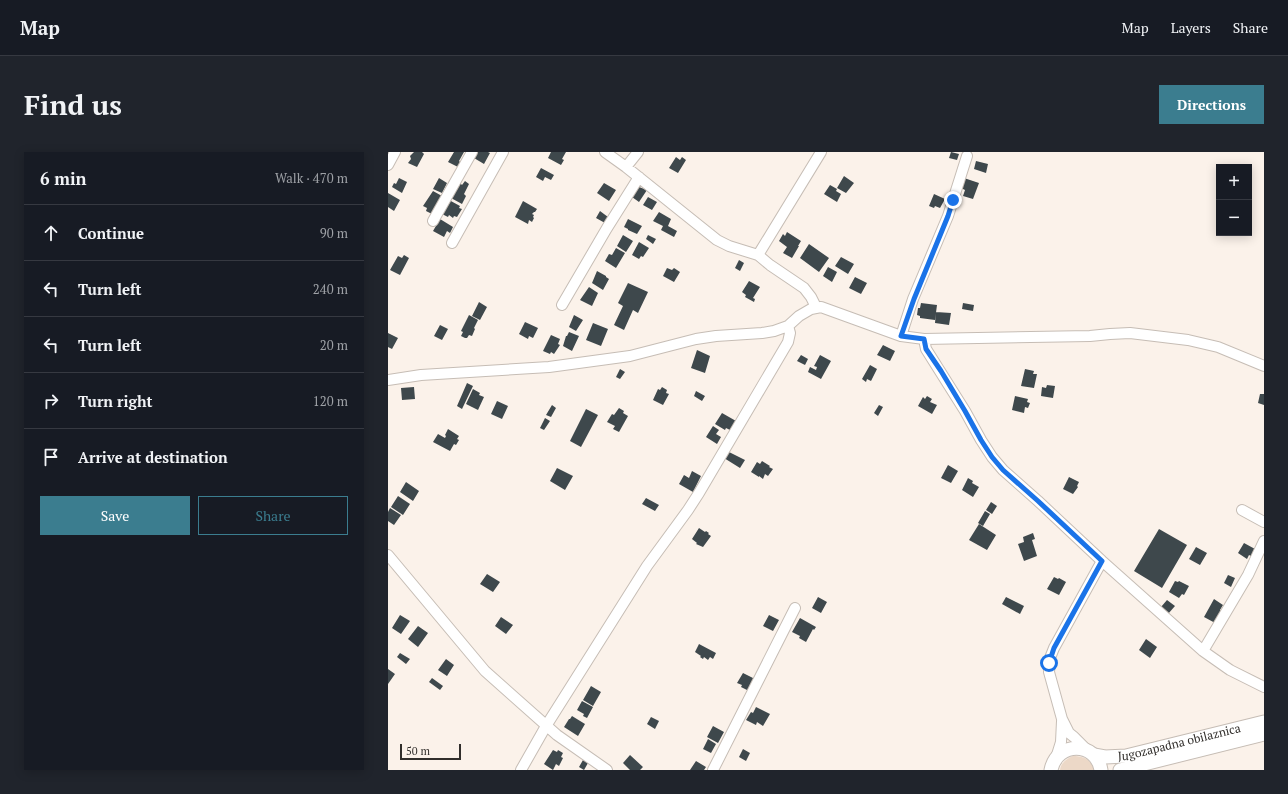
<!DOCTYPE html>
<html lang="en">
<head>
<meta charset="utf-8">
<style>
  :root { --surface:#171b24; --page:#20242c; --text:#f1f3f6; --muted:#9ea1a6; --line:#363941; --accent:#3b7d8f }
  body { margin:0; font-family:"PT Serif",serif; background:var(--page); color:var(--text) }
  .controls { position:absolute; right:12px; top:12px; display:grid; overflow:hidden; border-radius:0px; box-shadow:0 2px 10px #0003 }
  .controls button { width:36px; height:36px; display:grid; place-items:center; padding:0; border:0; border-bottom:1px solid var(--line); background:var(--surface); color:var(--text); font:20px sans-serif }
  .scale { position:absolute; left:12px; bottom:10px; width:61px; box-sizing:border-box; padding-left:4px; border:2px solid #312e2b; border-top:0; font-size:11px; line-height:14px; white-space:nowrap; color:#312e2b; -webkit-text-stroke:3px #fbf2ea; paint-order:stroke }
  .stop { position:absolute; width:12px; height:12px; margin:-9px; border:3px solid #1a73e8; border-radius:50%; background:#fff }
  .stop.end { background:#1a73e8; border-color:#fff; box-shadow:0 1px 4px #0008 }
  .list { margin:0; padding:0; list-style:none }
  h2 { display:flex; justify-content:space-between; align-items:center; height:52px; margin:0; padding:0 16px; font-size:17px }
  h2 small { font-size:13px; font-weight:400; color:var(--muted) }
  .list li { display:grid; grid-template-columns:26px 1fr auto; gap:12px; align-items:center; box-sizing:border-box; height:56px; padding:0 16px; border-top:1px solid var(--line) }
  .list b { display:block; font-size:15px; white-space:nowrap }
  .list em { font-size:13px; font-style:normal; color:var(--muted) }
  .actions { display:flex; gap:8px; padding:12px 16px }
  .actions a { flex:1; padding:9px 0; border:1px solid var(--accent); border-radius:0px; text-align:center; font-size:14px; color:var(--accent) }
  .actions .main { background:var(--accent); color:#fff }
  .icon { flex:none; width:22px; height:22px; fill:none; stroke:currentColor; stroke-width:2; stroke-linecap:round; stroke-linejoin:round }
  .map { position:relative; flex:none; width:876px; height:618px; overflow:hidden; border-radius:0px }
  header { display:flex; align-items:center; gap:24px; box-sizing:border-box; height:56px; padding:0 20px; background:var(--surface); border-bottom:1px solid var(--line) }
  header strong { font-size:19px }
  nav { display:flex; gap:22px; margin-inline-start:auto; font-size:14px }
  .intro { display:flex; align-items:center; justify-content:space-between; box-sizing:border-box; height:96px; padding:0 24px }
  h1 { margin:0; font-size:28px }
  .button { padding:10px 18px; border-radius:0px; background:var(--accent); color:#fff; font-size:14px; font-weight:700 }
  main { display:flex; gap:24px; padding:0 24px }
  aside { flex:1; background:var(--surface); border-radius:0px; box-shadow:0 2px 10px #0003 }
  .map>svg:first-child { display:block }
</style>
</head>
<body>
<header>
<strong>Map</strong>
<nav><a>Map</a><a>Layers</a><a>Share</a></nav>
</header>
<div class="intro"><h1>Find us</h1><a class="button">Directions</a></div>
<main>
<aside>
<h2>6 min<small>Walk · 470 m</small></h2>
<ul class="list">
<li><svg class="icon" aria-label="ahead" viewBox="0 0 24 24"><path d="M12 20V5M6 11l6-6 6 6"/></svg><div><b>Continue</b></div><em>90 m</em></li>
<li><svg class="icon" aria-label="left" viewBox="0 0 24 24"><path d="M17 20v-9H6M10 6l-5 5 5 5"/></svg><div><b>Turn left</b></div><em>240 m</em></li>
<li><svg class="icon" aria-label="left" viewBox="0 0 24 24"><path d="M17 20v-9H6M10 6l-5 5 5 5"/></svg><div><b>Turn left</b></div><em>20 m</em></li>
<li><svg class="icon" aria-label="right" viewBox="0 0 24 24"><path d="M7 20v-9h11M14 6l5 5-5 5"/></svg><div><b>Turn right</b></div><em>120 m</em></li>
<li><svg class="icon" aria-label="arrive" viewBox="0 0 24 24"><path d="M6 21V4h12l-3 4 3 4H6"/></svg><div><b>Arrive at destination</b></div></li>
</ul>
<div class="actions"><a class="main">Save</a><a>Share</a></div>
</aside>
<div class="map">
<svg width="876" height="618" viewBox="0 0 876 618">
  <rect width="100%" height="100%" fill="#fbf2ea"/>
  <path fill="#ecd8c7" d="M685,604C695,604 703,607 706,618H672C673,611 678,607 685,604Z"/>
  <path fill="#3e484c" d="M26,0H34L36,2L29,15L20,11L23,7L22,4Z
    M66,0H76L71,9L73,11L70,15L60,10Z
    M90,0H100L102,1L96,12L86,6Z
    M163,0H178L174,7L176,8L173,13L160,6Z
    M563,0L571,2L569,8L561,6Z
    M288,5L292,8L294,5L298,8L290,21L281,16Z
    M588,9L600,12L598,21L586,17Z
    M153,16L166,23L163,28L157,25L155,29L148,25Z
    M456,24L466,31L458,41L449,36Z
    M11,26L19,30L14,41L4,35L6,31L8,32Z
    M51,26L59,31L54,41L45,37Z
    M576,26L591,31L585,47L575,44L577,38L573,36Z
    M77,29L81,32L76,42L78,44L74,52L63,46L72,31L74,33Z
    M216,31L228,38L221,49L209,41Z
    M442,33L449,37L448,39L453,42L449,50L436,42Z
    M251,35L259,38L251,50L244,45Z
    M45,39L54,44L44,62L38,59L39,56L35,54Z
    M0,41L12,48L6,59L0,55Z
    M546,42L557,47L552,56L547,54L546,56L541,54Z
    M260,45L269,50L264,58L255,53Z
    M61,48L72,54L71,56L74,57L69,65L66,64L65,66L61,63L60,65L54,62Z
    M135,49L149,57L147,60H146L144,62L146,63L145,65L146,66L144,70L141,68L140,72L127,65Z
    M212,59L220,65L217,71L208,66Z
    M271,60L283,67L280,74L289,79L286,85L273,78L275,74L265,69Z
    M52,67L65,75L62,81L59,79L56,85L45,79Z
    M240,67L254,74L249,82L240,78V77L236,75Z
    M399,80L413,89L410,94H411L404,106L395,101L399,95L391,89L395,82L397,84Z
    M235,83L245,89L238,100L229,94Z
    M260,83L268,87L265,92L258,87Z
    M251,90L261,96L255,105L253,104L251,107L244,103Z
    M421,92L441,106L431,120L412,106Z
    M228,96L237,101L228,116L217,109L221,102L224,103Z
    M16,103L21,106L12,123L2,118L10,104L14,106Z
    M453,105L466,112L460,122L447,114Z
    M351,108L356,111L352,119L347,116Z
    M440,115L449,120L444,130L435,124Z
    M279,116L284,118L286,116L292,120L286,130L275,124Z
    M209,119L218,124V125L221,127L215,138L204,131Z
    M467,125L479,131L473,142L461,136Z
    M361,129L372,135L365,146L367,147L366,150L357,145L358,143L354,140Z
    M240,131L260,140L250,161L245,158L236,178L226,173L235,154L230,151Z
    M201,135L210,141L204,154L192,148Z
    M91,150L99,155L92,168L84,164Z
    M533,151L549,153L547,168L532,166V164L529,163L530,156H532Z
    M575,151L586,153L585,159L574,157Z
    M548,160L563,161L561,173L547,171Z
    M81,163L90,168L86,176L87,177L84,184L81,183L79,186H77L73,184L75,180L73,179Z
    M186,163L195,168L188,179L181,175Z
    M137,170L150,176L145,186L141,184L140,187L131,182Z
    M205,171L220,177L213,194L198,188Z
    M52,173L60,177L54,188L46,184Z
    M181,180L191,184L184,199L175,194L178,184H179Z
    M0,181L10,186L4,197L0,195Z
    M163,183L172,187L170,192L172,193L166,202L163,200L162,202L155,199Z
    M495,193L507,199L502,209L489,203Z
    M309,198L322,204L317,221L303,216Z
    M413,203L420,207L417,213L409,209Z
    M432,203L443,209L433,227L420,220L422,215L428,218L429,215L426,214Z
    M482,213L489,217L483,229L479,227L478,230L474,227Z
    M232,217L237,220L232,227L228,225Z
    M637,217L646,219L645,222H649L646,236L633,234Z
    M79,231L85,234L74,257L69,254Z
    M659,233L667,234L665,246L653,244L654,235L658,236Z
    M26,235L27,247L14,248L13,236Z
    M274,235L279,238L278,241L281,242L275,253L265,248L270,237L272,238Z
    M85,237L92,241L91,243L96,245L90,258L78,252Z
    M308,239L317,244L314,249L306,244Z
    M872,242H876V253L870,251Z
    M539,244L544,247L542,250L549,253L544,262L530,254L535,245L537,247Z
    M627,244L640,247L639,250L642,251L640,256L637,255L636,261L624,258Z
    M109,249L120,254L114,267L103,262Z
    M164,253L168,256L163,265L158,263Z
    M491,253L495,255L490,264L486,261Z
    M231,256L236,259L235,261L240,264L231,280L225,277L227,274L219,270L224,262L226,263Z
    M198,257L210,263L193,295L182,289Z
    M334,261L348,269L342,278L338,276L337,278L327,272Z
    M157,266L162,269L156,278L152,276Z
    M325,274L331,278L328,282L333,285L329,292L318,285Z
    M60,277L71,284L69,287L71,288L68,293L66,292L62,299L45,290L50,282L57,286L58,284L57,283Z
    M339,299L357,308L352,316L336,306Z
    M374,309L382,314L381,315L385,317L380,324L377,322L375,327L371,324V325L363,320L369,310L372,312Z
    M560,313L570,319L563,331L553,326Z
    M169,316L185,324L177,338L162,329Z
    M304,319L313,324L305,340L291,332L296,323L301,326Z
    M681,325L691,330L689,334L690,335L685,342L675,337Z
    M580,326L585,329L584,331L591,335L585,345L574,338Z
    M18,330L31,339L25,349L12,340Z
    M10,344L22,352L15,363L3,355Z
    M258,346L271,353L267,359L254,352Z
    M603,350L609,354L604,362L598,358Z
    M2,356L13,363L6,373L0,369V360Z
    M597,359L602,362L595,374L590,371Z
    M591,372L608,383L599,398L581,388Z
    M311,376L317,380L318,379L321,381L320,382L323,384L315,395L308,392L309,391L304,387Z
    M771,377L799,393L774,436L746,419Z
    M645,381L647,387L644,388L649,404L636,409L630,392L636,390L635,385Z
    M856,391L867,397L863,404L861,403L859,407L850,401Z
    M808,395L819,401L812,413L801,407Z
    M99,422L112,430L105,440L92,432Z
    M840,423L847,426L843,435L836,431Z
    M666,425L670,427L671,426L678,430L671,443L659,437Z
    M787,429L790,430L791,429L801,434L796,443L794,442L791,446L781,440Z
    M430,445L439,450L433,461L424,456Z
    M618,445L636,454L632,462L614,452Z
    M826,447L835,453L832,458L837,461L829,472L816,465Z
    M779,448L787,454L780,462L773,455Z
    M12,463L22,469L13,482L4,476Z
    M381,463L391,468L385,479L375,474Z
    M113,465L125,473L118,482L107,474Z
    M412,466L428,475L426,478L425,477L418,490L411,486L412,484L404,480Z
    M30,474L40,481L30,495L20,487Z
    M758,487L769,495L762,506L751,498Z
    M311,492L328,501L325,507L322,505L320,508L316,505L315,507L312,505L313,504L307,500Z
    M12,501L22,507L18,512L9,505Z
    M58,507L66,513L59,524L50,518Z
    M0,517L7,522L0,532Z
    M355,521L367,527L361,539L353,535L354,533L349,531Z
    M44,526L55,534L52,538L41,530Z
    M203,534L213,540L205,554L195,548Z
    M194,549L205,555L199,566L195,564L196,562L189,558Z
    M368,555L382,562L375,574L369,570L368,573L358,568L363,560L365,561Z
    M184,564L197,572L190,584L176,575L181,567H182Z
    M263,565L271,569L267,577L259,572Z
    M325,574L336,580L330,591L319,585Z
    M320,587L328,592L323,601L315,597Z
    M355,597L362,601L358,609L351,605Z
    M165,598L169,600L170,598L175,601L173,605L175,606L171,614L168,612L165,618L156,612Z
    M242,603L255,615L252,618H242L235,611Z
    M195,608L200,611L196,618L191,615Z
    M308,609L318,615L316,618H302Z"/>
  <g fill="none" stroke-linecap="round" stroke-linejoin="round">
    <g stroke="#c6bdb5" stroke-width="12">
      <path id="minor" d="M217,0L238,15L329,88L341,94L370,103L382,113L416,136L423,145L428,155
        M0,13L7,0
        M238,15L250,0
        M45,69L84,0
        M64,91L115,0
        M370,103L433,0
        M174,153L219,76L251,25
        M513,184L525,147L560,64L579,4
        M536,187L538,197L577,259L593,288L604,305L615,318L650,349L714,409L815,499L842,518L876,535
        M0,228L33,223L161,215L242,204L308,187L328,184L374,181L386,179L400,174L411,164L423,157L433,155L513,184L536,187L702,184L722,182L742,181L800,188L830,195L876,214
        M854,358L876,370
        M0,403L97,519L169,583L219,618
        M815,499L860,423L876,389
        M700,599L686,585L681,581L674,567L661,520L662,506L666,496L714,409
        M668,606L673,590L674,569
        M133,618L158,574L259,414L300,358L311,341L400,190L402,181L400,174
        M325,618L407,456"/>
    </g>
    <g stroke="#c6bdb5" stroke-width="15">
      <g id="major">
        <path id="s1" d="M706,603L717,605L738,604L876,570"/>
        <path d="M663,618C669,589 708,589 713,618"/>
        <path d="M732,618L876,582"/>
      </g>
    </g>
    <use href="#minor" stroke="#fff" stroke-width="10"/>
    <use href="#major" stroke="#fff" stroke-width="13"/>
  </g>
  <g fill="none" stroke-linecap="round" stroke-linejoin="round">
    <path stroke="#1a73e8" stroke-width="5" d="M565,48L560,64L526,147L513,184L536,187L538,197L553,219L577,259L593,288L604,305L615,318L650,349L714,409L666,496L661,511"/>
  </g>
  <g text-anchor="middle" stroke-width="4" stroke-linejoin="round" paint-order="stroke">
    <g font-size="12" fill="#312e2b" stroke="#fbf2ea">
      <text dy="4" stroke="none"><textPath href="#s1" startOffset="87">Jugozapadna obilaznica</textPath></text>
    </g>
  </g>
</svg>
<div class="controls">
<button>+</button>
<button>−</button>
</div>
<div class="scale">50 m</div>
<div class="stop" style="left:661px;top:511px"></div>
<div class="stop end" style="left:565px;top:48px"></div>
</div>
</main>
</body>
</html>
